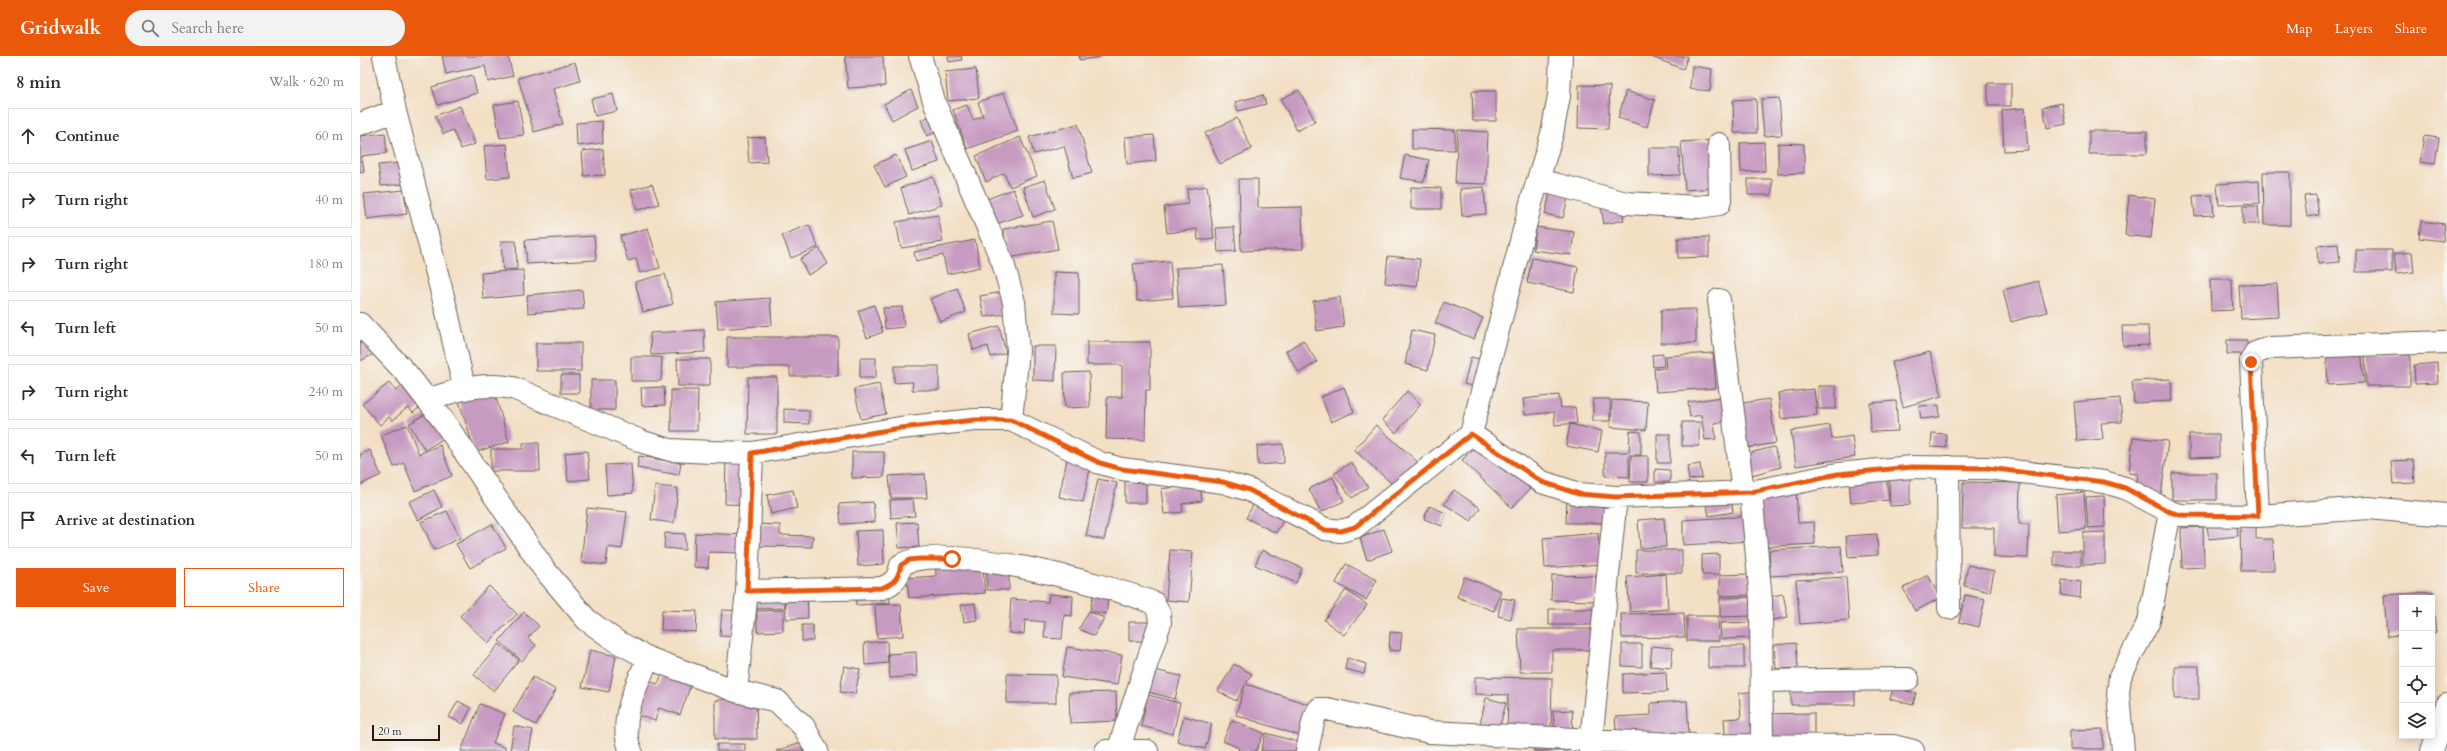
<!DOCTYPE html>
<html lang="en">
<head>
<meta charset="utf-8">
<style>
  :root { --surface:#fff; --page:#f2f2f3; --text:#2b2b33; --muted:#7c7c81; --line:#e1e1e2; --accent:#ea580c }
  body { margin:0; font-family:Cardo,serif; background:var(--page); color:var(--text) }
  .controls { position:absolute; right:12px; bottom:12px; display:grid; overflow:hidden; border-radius:0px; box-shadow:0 2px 10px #0003 }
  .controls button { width:36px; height:36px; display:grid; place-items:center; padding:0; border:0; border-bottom:1px solid var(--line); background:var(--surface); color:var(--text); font:20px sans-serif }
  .scale { position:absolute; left:12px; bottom:10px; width:68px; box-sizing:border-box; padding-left:4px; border:2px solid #1c1c1c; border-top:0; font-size:11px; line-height:14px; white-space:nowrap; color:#1c1c1c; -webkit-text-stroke:3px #f6f6f2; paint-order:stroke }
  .stop { position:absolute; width:12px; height:12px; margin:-9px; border:3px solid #ea580c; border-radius:50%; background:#fff }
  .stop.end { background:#ea580c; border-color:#fff; box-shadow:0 1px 4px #0008 }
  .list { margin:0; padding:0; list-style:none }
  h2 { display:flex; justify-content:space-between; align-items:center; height:52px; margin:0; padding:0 16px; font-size:17px }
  h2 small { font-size:13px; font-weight:400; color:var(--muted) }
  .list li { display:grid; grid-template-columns:26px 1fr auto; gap:12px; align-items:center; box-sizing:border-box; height:56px; margin:0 8px 8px; padding:0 8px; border:1px solid var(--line); border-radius:0px }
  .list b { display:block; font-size:15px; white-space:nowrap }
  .list em { font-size:13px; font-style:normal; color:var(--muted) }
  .actions { display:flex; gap:8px; padding:12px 16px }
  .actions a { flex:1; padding:9px 0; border:1px solid var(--accent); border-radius:0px; text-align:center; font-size:14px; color:var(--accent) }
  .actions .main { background:var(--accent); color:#fff }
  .icon { flex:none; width:22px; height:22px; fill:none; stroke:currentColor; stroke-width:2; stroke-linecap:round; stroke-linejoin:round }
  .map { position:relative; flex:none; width:2087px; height:695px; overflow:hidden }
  header { display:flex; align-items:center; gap:24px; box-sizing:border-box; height:56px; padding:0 20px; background:var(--accent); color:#fff }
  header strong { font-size:19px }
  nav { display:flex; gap:22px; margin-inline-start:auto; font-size:14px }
  .search { width:280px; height:36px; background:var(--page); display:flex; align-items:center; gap:10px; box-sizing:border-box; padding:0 14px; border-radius:22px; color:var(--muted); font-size:15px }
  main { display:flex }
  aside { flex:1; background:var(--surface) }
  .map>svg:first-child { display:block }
</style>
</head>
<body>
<header>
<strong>Gridwalk</strong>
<div class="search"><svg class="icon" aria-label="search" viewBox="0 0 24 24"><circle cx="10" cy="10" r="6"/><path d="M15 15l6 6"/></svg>Search here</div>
<nav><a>Map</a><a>Layers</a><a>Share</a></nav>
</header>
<main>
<aside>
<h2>8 min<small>Walk · 620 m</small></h2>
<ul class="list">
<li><svg class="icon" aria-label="ahead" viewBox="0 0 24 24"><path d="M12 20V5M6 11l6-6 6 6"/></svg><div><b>Continue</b></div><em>60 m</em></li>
<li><svg class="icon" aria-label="right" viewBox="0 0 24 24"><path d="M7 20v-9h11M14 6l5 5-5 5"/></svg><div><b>Turn right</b></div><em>40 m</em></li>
<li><svg class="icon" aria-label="right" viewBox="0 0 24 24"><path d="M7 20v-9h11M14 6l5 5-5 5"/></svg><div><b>Turn right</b></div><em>180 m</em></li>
<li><svg class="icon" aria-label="left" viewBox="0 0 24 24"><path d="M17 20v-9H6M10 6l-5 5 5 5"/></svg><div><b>Turn left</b></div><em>50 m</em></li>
<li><svg class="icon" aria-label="right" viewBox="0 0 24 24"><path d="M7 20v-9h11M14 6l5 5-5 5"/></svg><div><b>Turn right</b></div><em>240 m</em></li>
<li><svg class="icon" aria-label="left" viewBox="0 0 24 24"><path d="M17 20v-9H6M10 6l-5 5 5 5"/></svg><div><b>Turn left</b></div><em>50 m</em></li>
<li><svg class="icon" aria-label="arrive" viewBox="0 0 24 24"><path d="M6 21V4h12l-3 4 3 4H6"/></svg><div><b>Arrive at destination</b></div></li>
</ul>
<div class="actions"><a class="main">Save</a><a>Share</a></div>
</aside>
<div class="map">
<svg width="2087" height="695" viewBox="0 0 2087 695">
  <rect width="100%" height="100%" fill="#f6f6f2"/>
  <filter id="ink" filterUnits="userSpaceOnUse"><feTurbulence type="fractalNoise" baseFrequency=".025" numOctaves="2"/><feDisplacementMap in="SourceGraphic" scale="8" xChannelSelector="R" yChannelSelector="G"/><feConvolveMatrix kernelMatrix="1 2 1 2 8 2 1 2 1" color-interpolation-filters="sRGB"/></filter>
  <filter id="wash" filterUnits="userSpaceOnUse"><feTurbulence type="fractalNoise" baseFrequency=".012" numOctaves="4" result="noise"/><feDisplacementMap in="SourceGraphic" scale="16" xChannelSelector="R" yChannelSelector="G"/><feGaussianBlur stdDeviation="0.9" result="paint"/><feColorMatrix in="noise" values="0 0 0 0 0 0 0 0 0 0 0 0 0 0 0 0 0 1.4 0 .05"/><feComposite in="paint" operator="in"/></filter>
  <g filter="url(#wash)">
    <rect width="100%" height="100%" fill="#f3dfc4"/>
    <g id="blocks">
      <path fill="#c79ac1" d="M82,0H148L153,20L128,26L125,10L86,18Z
        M485,0H523L525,30L488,32Z
        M588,0H601L602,4L589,6Z
        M719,0H741V1L720,4Z
        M1289,0H1328L1323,13Z
        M215,6L220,25L193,33L203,68L174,76L158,22Z
        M1332,10L1352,13L1350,35L1330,33Z
        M616,13L619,42L588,45L585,16Z
        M112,19L117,37L78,49L72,31Z
        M1628,27H1651V50H1628Z
        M1219,29L1250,30L1248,73L1218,72Z
        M551,34L558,50L532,64L524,48Z
        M939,34L955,65L937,75L921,43Z
        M1112,35H1136V65H1113Z
        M1266,35L1295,44L1287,71L1258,62Z
        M644,37L658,75L607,93L593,54L607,49L613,64L623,60L618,46Z
        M253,38L257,55L235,60L231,43Z
        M903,39L906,48L878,55L875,46Z
        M1419,42L1422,79L1404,80L1401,43Z
        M1396,43L1397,77H1374L1373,44Z
        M158,45L164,79L140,82L134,49Z
        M1702,47L1706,68L1687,72L1683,51Z
        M100,50L115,88L101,93L93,74L83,78L75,60Z
        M1665,52L1668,94L1644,95L1642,54Z
        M573,59L579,75L567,80L561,64Z
        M877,62L892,93L860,108L845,77Z
        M242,65L243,87L217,90L216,67Z
        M718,68L732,117L713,122L704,90L674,98L669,81Z
        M1052,73L1095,74V94L1052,93Z
        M1098,74L1128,76L1126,128L1095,127Z
        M1729,75H1787V98H1729Z
        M25,77L27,97L2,100L4,116L0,117V80Z
        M794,79L796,105L767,108L765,81Z
        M2064,80L2079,82L2075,108L2060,106Z
        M405,81L407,106L389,107L387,82Z
        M660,81L677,120L650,131L644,117L626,126L616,100Z
        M1352,84L1356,132L1325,134L1321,86Z
        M572,85L579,106L552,115L545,94Z
        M1404,86L1405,115L1381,116L1380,87Z
        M1418,87L1444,88V117L1418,118Z
        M147,88L150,121L127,123L124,90Z
        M1289,92H1319L1320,119L1289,120Z
        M243,93L245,119L224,120L222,95Z
        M536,99L546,121L525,131L514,109Z
        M1045,99L1069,104L1064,126L1040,122Z
        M42,107L45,128L21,130L18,109Z
        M1903,116H1930V169H1904Z
        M573,121L582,149L549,159L541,132Z
        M879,123H898V152L942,151L943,193L881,195Z
        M1388,123H1412V139H1388Z
        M685,124L695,153L673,161L663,131Z
        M1899,125L1900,147L1859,149L1857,128Z
        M292,128L299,148L277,154L271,134Z
        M847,130L854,182L838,184L837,173L807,177L804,151L828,148L827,133Z
        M1051,131L1081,132V153H1051Z
        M1124,131L1126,158L1102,160L1100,133Z
        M653,133L663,159L636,168L627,143Z
        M1191,133L1209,138L1203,162L1185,158Z
        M44,134L47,158L7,163L4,138Z
        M1769,139L1795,143L1791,182L1765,179Z
        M1852,139L1854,159L1835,160L1833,140Z
        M1956,139L1959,159L1947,161L1944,140Z
        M1261,149L1264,164L1244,168L1241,152Z
        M1883,150H1898L1899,168H1883Z
        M578,159L583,186L541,192L536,166Z
        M692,165L698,193L648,202L643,173Z
        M2061,165L2085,168L2083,185L2059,182Z
        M449,169L458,191L431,202L422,179Z
        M874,171L876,195L858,196L856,172Z
        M1176,171L1214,176L1211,199L1173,194Z
        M288,172L300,212L280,217L276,203L268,205L260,180Z
        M234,180L236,204L167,208L165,184Z
        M1349,181V201L1318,202V182Z
        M615,184L620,211L587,218L583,199L556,205L554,196Z
        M141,185H156L157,213L143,214Z
        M1978,188L1980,206L1958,208L1957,190Z
        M459,192L468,208L448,219L440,203Z
        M1996,194H2032V216H1996Z
        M2052,196L2054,216L2036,218L2034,198Z
        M1028,200L1060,203L1057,231L1025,227Z
        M1172,202L1218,211L1214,236L1167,227Z
        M810,205L813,242L777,245L773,208Z
        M863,209L866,249L819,252L816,212Z
        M163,214L164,239L123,243L121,217Z
        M694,216L719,217V258L694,257Z
        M305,218L313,248L283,256L275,226Z
        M1850,223H1872L1873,254L1851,255Z
        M1678,225L1687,256L1651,266L1643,234Z
        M1917,228L1919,261L1881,263L1879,229Z
        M597,232L606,256L580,266L570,243Z
        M222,234L224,253L168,257L167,239Z
        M643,236L646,258L624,261L620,240Z
        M980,241L984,271L957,275L953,245Z
        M410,242L412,269L358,273L356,246Z
        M1084,246L1123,262L1114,283L1075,267Z
        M514,249L523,276L507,282L498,255Z
        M542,251L544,271L525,273L523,252Z
        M1336,253V287H1301V254Z
        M639,270L646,297L631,301L628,290L613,294L609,278Z
        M1762,270H1788L1789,289L1763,290Z
        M344,274L345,296L291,299L290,277Z
        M1052,274L1075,279L1068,314L1045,308Z
        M367,281H478V320H430V311H367Z
        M6,283L14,298L0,305V286Z
        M943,284L957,306L939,317L926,295Z
        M1867,284H1887V298H1867Z
        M727,286H790V334H786L785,384L746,383L747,341H762V309H727Z
        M176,287H221V315H176Z
        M673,290H696L695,325L673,324Z
        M2001,290L2004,327L1968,329L1966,292Z
        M1570,296L1582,340L1543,351L1532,306Z
        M1353,297L1356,332L1296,336L1294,313L1306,312L1305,300Z
        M1303,298L1304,310L1293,311L1292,299Z
        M2005,299H2050V330H2006Z
        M271,301H302L301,325H271Z
        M1111,301L1123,304L1116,331L1104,328Z
        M500,302H516V322H500Z
        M317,303H350V330H318Z
        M2077,307L2078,327L2055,328L2054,309Z
        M534,310H579V334H552L553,326L534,327Z
        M729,316L730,351L705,352L704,317Z
        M201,319H219V337H201Z
        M388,321H417V378H387Z
        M1811,323L1812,345L1774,347L1772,325Z
        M231,324H255V354H231Z
        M48,325L66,346L53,357L48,351L32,365L29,361L20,369L2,348L29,327L36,335Z
        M519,328L526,358L501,363L494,333Z
        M1458,330H1476V353H1458Z
        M304,331L305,349L282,350L281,332Z
        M984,331L994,356L971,366L961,341Z
        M133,332L149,386L115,396L98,342Z
        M1454,333L1457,359L1421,363L1418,337Z
        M311,334H338L337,375H311Z
        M1047,335L1061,348L1036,377L1022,364Z
        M1199,339L1201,352L1215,351L1217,367L1195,369L1194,356L1165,359L1163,343Z
        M1362,341L1364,350L1409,343L1416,387L1374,394L1370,365L1354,367L1356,383L1345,384L1341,359L1330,361L1328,346Z
        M1760,342L1762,366L1741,367L1743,383L1717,385L1714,346Z
        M1233,343H1250V365H1233Z
        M1252,344L1288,346L1286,374L1250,371Z
        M1536,345L1538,375L1511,376L1510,347Z
        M1579,349L1580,361L1561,363L1559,350Z
        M73,353L89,379L65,394L49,368Z
        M424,353L449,354V368L424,367Z
        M1322,366H1339V390H1322Z
        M1210,368L1242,375L1238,396L1206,390Z
        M47,369L59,398L80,389L92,420L55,435L44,407L34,411L21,379Z
        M1016,369L1060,408L1038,433L994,394Z
        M1470,369L1472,383L1492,380L1495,401L1436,410L1431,375Z
        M1270,375L1281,376V399H1269V421L1245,420V396H1269Z
        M1572,377L1586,378V392L1571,391Z
        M1297,378H1310V407H1297Z
        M1829,378H1859V401L1829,402Z
        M1773,381L1808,385L1801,440L1776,437L1778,418L1769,417Z
        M1121,385L1170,433L1152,452L1102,404Z
        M163,387H179L180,415H131V393H163Z
        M923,388L924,407L898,409L897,390Z
        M1414,391L1421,411L1392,419L1385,398Z
        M10,394L21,419L0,429V399Z
        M227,395L230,423L208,425L205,397Z
        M492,396H524V421L492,422Z
        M708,399L732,404L723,446L699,441Z
        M279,400L321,407L319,419L277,412Z
        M366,400H392L391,449L365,448Z
        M1271,400H1288V426H1270Z
        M2053,404L2055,427L2033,428L2031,405Z
        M991,406L1008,431L992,442L974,418Z
        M271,408L273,437L247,439L245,409Z
        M1340,408L1342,422L1329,424L1327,410Z
        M1295,413L1310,414V426H1295Z
        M1812,417H1857V444H1812Z
        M565,418L567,442H531L529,420Z
        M1529,418H1550V449L1530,450Z
        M1526,420L1529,444L1491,447L1489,424Z
        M973,421L984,445L961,456L949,433Z
        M738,423L757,427L744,484L726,480Z
        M765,425H786V447H765Z
        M1603,426L1660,427L1659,468H1669L1668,502L1634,501V472H1602Z
        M840,428L842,445L822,448L823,456L804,458L801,433Z
        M295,430L318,432L314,467L291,464Z
        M74,434L82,451L58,464L49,446Z
        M433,434L437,452L411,458L407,439Z
        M1094,434L1120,452L1111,465L1084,448Z
        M1436,434L1438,467L1454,466L1455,488L1401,491L1398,436Z
        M1724,436L1726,473L1698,475L1696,439Z
        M898,440L928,456L916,477L886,462Z
        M1744,440L1745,471L1728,472L1726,441Z
        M1207,441L1245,442V467H1206Z
        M1371,442L1373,456L1349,460L1346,446Z
        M553,443L555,460L531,462L530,444Z
        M513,446L515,466L481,468L479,448Z
        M1069,450L1086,457L1082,470L1064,463Z
        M227,452L267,456L262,493L248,491L246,509L221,506Z
        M87,455L100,482L74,494L61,466Z
        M1391,460L1392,485L1323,489V464Z
        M1304,462L1306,491L1280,492L1278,464Z
        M557,466L559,491L539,492L537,467Z
        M132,468L146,492L110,512L96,488Z
        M398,468L420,469V479L453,480L452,491L397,490Z
        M1877,468L1878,480L1849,483L1847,470Z
        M1880,469H1896V483H1913L1914,515H1881Z
        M1843,471L1844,511L1822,512L1821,472Z
        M1024,473L1032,495L1007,504L1000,482Z
        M523,474L524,508L498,510L496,475Z
        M1745,476V508L1723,509V477Z
        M305,477L325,478V494L304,492Z
        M335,477L387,479L386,497L349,496L348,512L334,511Z
        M1238,477L1241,508L1185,512L1183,482Z
        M1517,478L1518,499L1488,501L1486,480Z
        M1481,490L1483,516L1410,520L1409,494Z
        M810,494L833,496L829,546L806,544Z
        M902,494L942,512L936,527L895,509Z
        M1276,494H1322V517H1276Z
        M1694,495H1721V510H1694Z
        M622,498L625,537L549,542L547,522L576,520L575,501Z
        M1359,498V519H1342V499Z
        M649,504V534H627L626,505Z
        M986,508L1017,524L1006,544L976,527Z
        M1608,509L1634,515L1630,536L1604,530Z
        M1306,518L1308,553L1270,556L1267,521Z
        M1390,518L1391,539L1360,540V519Z
        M1192,519L1236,520L1235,545L1191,544Z
        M1568,519L1580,542L1555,555L1543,532Z
        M1104,521L1141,535L1134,555L1097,541Z
        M1486,521L1489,564L1440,568L1436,524Z
        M1702,524L1721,526L1720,542L1701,539Z
        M529,525L530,547L496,549L494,526Z
        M735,528L750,531L746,558L730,555Z
        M424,529L425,552L397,553V530Z
        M129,530L157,558L128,587L100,560Z
        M986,534L1007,549L984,579L964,564Z
        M425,536H447L448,562L426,563Z
        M2073,536V542H2042V579L2027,580L2024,539Z
        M689,538L713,540L712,560L704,559L702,583L684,582L685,566L665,564L664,578L649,577L651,543L688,546Z
        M1423,538L1428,561L1413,564L1408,541Z
        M1605,539L1625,543L1619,571L1599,566Z
        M1391,541V560L1360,561V542Z
        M1142,542L1155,544L1151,563L1138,560Z
        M2072,542L2076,576L2072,577Z
        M615,547L617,564L604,566L601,549Z
        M541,548L543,580L517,582L515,549Z
        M1189,553H1239V569H1189Z
        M302,554L337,555L336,576L301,574Z
        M362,554L382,555L380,581L360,580Z
        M423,554V575L397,576V555Z
        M729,555L744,562L734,580L719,573Z
        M164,556L179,570L168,582L176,589L162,605L139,585Z
        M1324,557L1325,581L1262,582L1261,558Z
        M1327,560H1358L1359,585H1327Z
        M769,566H795V585H769Z
        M1397,566L1398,582L1361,583L1360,567Z
        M442,569H453V585H442Z
        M1158,573H1235V594H1192V616H1160Z
        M1030,576L1042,577L1040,595L1029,594Z
        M527,585L528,607L505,609L504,587Z
        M1436,587L1438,612L1416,613L1414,589Z
        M139,588L159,604L134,635L114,619Z
        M1262,588H1282V611L1262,610Z
        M1292,590L1313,592L1311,612L1290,610Z
        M1348,590H1384V612H1348Z
        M707,591L762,599L757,629L702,621Z
        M230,594L256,600L249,636L222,631Z
        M556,596L557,620L530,622L528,598Z
        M987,602L1006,608L1004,618L985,613Z
        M874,608L892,618L886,628L957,651L947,682L876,659L885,629L876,645L858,635Z
        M484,610L500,613L495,638L480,636Z
        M1815,610H1839V643H1815Z
        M304,613L333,623L320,659L299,652L295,665L273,657L285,624L298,628Z
        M794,614L821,620L815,643L788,636Z
        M1306,616L1307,636L1263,637V618Z
        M647,618L696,619V647H647Z
        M173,621L196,634L176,669L153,656Z
        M1115,621L1192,622L1191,678H1147L1148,639L1115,638Z
        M1431,629H1495V649H1431Z
        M1533,632L1556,637L1553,649L1530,643Z
        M1398,635L1401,686L1366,689L1364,663L1381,662L1379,637Z
        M756,636L757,665L710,667L709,637Z
        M788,639L820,647L813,678L781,670Z
        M1126,642L1146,647L1139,673L1120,668Z
        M396,643L397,683H355V644Z
        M98,645L111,652L103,668L89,661Z
        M1327,645L1329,681L1257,684L1255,661L1291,659V647Z
        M120,648L145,658L133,687L146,692L144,695H101Z
        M1212,654L1213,678L1195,679L1193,655Z
        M1454,657V683L1406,684V658Z
        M824,660L852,668L845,693L817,685Z
        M872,664L904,677L896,695H878L879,692L863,685Z
        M154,670L173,674L169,695H150Z
        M1743,673V693H1710V674Z
        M906,677L945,688L943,695H901Z
        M448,684L452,695H416Z
        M357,688H385V695H357Z
        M1173,688H1209V695H1174Z"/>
    </g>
  </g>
  <g filter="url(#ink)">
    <use href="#blocks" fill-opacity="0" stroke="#676057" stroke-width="1"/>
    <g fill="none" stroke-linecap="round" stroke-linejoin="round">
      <g stroke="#676057" stroke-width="24">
        <path id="street" d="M24,0L35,55
          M560,0L575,48L643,207L654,246L658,295L651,364
          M0,68L35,55L87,256L104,331
          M1179,124L1266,147L1339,151L1359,148L1360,144L1359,88
          M1359,244L1383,436
          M0,268L47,318L83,364L184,513L227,564L256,585L288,602L376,635L417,645L444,671L457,695
          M67,344C96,334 121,326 153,332L283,386L310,394L351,396L392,397L540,372L615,364H651L740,407L762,413L863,426L889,434L965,473L981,475L995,471L1111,378L1182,426L1219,438L1256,441L1391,436L1478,418L1552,411L1628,412L1744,426L1765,432L1810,456L1821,459L1898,460L2008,452L2087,459
          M1111,378L1171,147L1192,78L1199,40L1201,0
          M1588,411L1589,552
          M1391,436L1401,544L1402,690
          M1898,460L1891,305L1895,297L1909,292L2087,286
          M387,535L522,532C534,527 538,523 541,509C581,484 748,529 794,547L799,557L800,567L758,695
          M1403,625L1548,623
          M376,635L387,535L392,397
          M271,695C257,665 277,630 288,602
          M746,695H787
          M947,695L954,662L959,653H967L1070,676L1334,689L1533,690L1553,695
          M1230,695L1256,441
          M1763,695L1758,637L1760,621L1789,565L1810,456
          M2072,695L2087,649"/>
      </g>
      <use href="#street" stroke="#fff" stroke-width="22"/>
    </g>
  </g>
  <g fill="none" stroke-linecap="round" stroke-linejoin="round" filter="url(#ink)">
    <path stroke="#ea580c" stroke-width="5" d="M592,503H559L549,504L541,509C538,523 534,527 522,532L387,535L392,397L540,372L615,364H651L740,407L762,413L863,426L889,434L965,474L981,475L995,471L1111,378L1182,426L1219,438L1256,441L1391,436L1478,418L1552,411L1628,412L1744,426L1765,432L1810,456L1821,459L1898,460L1891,306"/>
  </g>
</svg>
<div class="controls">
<button>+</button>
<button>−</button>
<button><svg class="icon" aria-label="locate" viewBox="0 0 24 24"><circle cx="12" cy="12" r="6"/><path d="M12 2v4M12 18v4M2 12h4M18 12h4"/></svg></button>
<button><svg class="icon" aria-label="layers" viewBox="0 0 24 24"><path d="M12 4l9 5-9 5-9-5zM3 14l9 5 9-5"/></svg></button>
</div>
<div class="scale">20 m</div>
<div class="stop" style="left:592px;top:503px"></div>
<div class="stop end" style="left:1891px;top:306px"></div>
</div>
</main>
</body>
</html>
